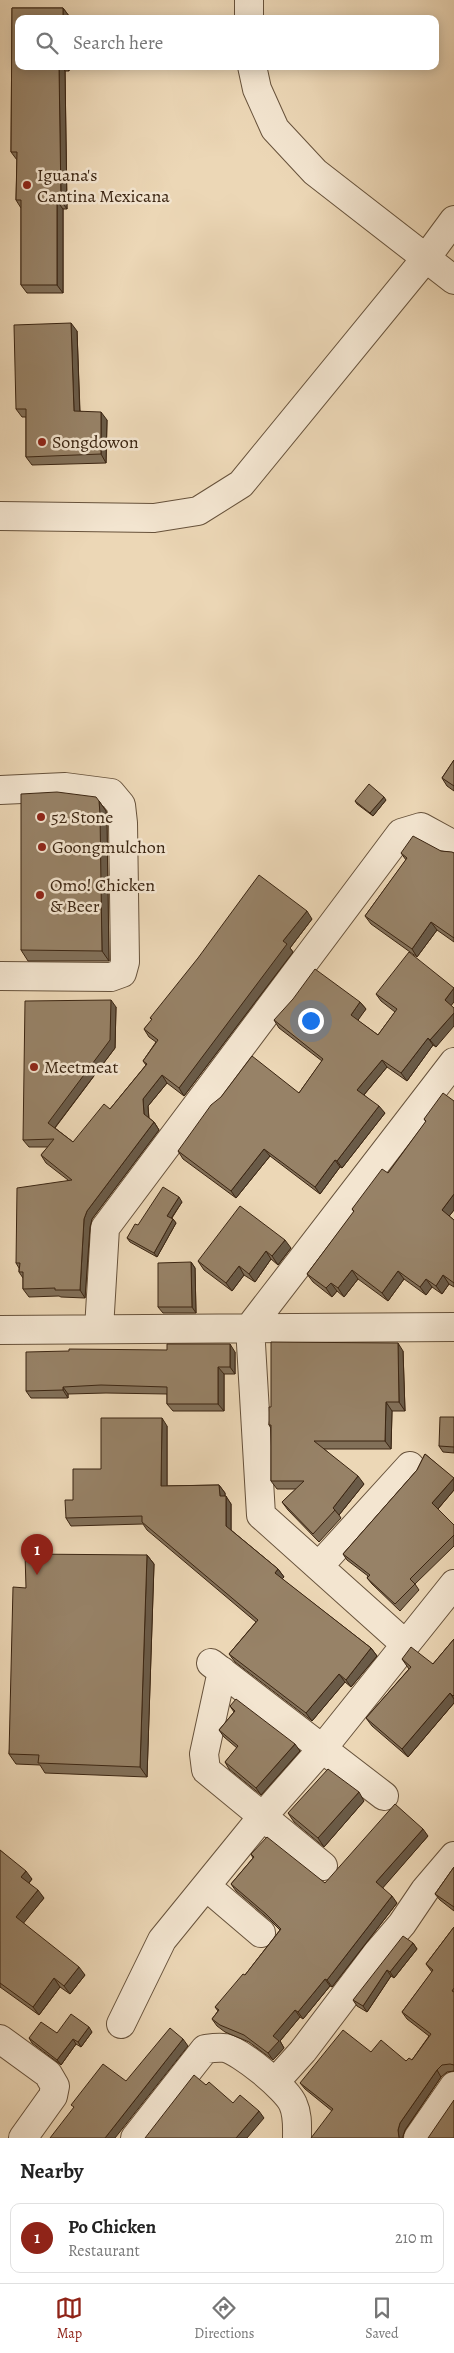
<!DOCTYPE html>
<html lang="en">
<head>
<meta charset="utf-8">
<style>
  :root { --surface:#fff; --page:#f2f2f2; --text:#222; --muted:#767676; --line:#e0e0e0; --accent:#8f2418 }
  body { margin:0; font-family:Alegreya,serif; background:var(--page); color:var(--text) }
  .you { position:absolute; left:310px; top:1020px; width:18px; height:18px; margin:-12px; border:4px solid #fff; border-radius:50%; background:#1a73e8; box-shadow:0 0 0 8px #1a73e833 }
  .badge { display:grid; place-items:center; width:32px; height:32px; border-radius:50%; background:var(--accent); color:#fff; font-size:16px; font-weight:700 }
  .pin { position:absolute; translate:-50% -41px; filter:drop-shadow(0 1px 2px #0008) }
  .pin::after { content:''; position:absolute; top:26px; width:18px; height:15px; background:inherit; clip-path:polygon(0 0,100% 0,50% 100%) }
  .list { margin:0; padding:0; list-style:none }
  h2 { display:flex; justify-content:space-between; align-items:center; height:65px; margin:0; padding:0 20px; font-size:21px }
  h2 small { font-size:16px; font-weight:400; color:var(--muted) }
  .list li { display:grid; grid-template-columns:32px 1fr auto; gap:15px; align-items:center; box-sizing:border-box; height:70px; margin:0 10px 10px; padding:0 10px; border:1px solid var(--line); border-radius:10px }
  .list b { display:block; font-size:19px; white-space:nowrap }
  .list p { margin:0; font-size:16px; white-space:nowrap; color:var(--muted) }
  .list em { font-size:16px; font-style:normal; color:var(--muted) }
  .icon { flex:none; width:28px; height:28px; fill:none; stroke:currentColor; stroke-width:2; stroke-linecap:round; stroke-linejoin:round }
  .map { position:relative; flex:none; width:454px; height:2138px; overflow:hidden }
  .search { position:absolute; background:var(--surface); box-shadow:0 2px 12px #0003; left:15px; right:15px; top:15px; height:55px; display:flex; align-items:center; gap:12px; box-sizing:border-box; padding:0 18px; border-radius:10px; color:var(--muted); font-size:19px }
  .sheet { height:145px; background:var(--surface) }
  nav { display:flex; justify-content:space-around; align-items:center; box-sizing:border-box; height:70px; border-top:1px solid var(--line); background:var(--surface); font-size:14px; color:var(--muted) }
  nav a { display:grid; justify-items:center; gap:2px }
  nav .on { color:var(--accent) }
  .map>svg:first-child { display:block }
</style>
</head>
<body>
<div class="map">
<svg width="454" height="2138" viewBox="0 0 454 2138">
  <rect width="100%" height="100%" fill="#ecd7b6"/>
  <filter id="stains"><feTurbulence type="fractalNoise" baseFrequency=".004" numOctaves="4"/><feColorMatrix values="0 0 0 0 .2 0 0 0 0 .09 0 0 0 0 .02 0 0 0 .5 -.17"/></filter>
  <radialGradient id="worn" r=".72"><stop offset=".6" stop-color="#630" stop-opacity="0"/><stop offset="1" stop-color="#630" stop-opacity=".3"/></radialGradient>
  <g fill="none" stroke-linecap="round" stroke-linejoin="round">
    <g stroke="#67523b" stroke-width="30">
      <path id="minor" d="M249,19V0
        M252,66L257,89L275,129L315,172L454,280
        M0,516L154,518L198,511L241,484L426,258L454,220
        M0,790L65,787L111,793L121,805L123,823L125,962L122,973L111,977L0,976
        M99,1329L105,1228L401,833L421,827L454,845
        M0,1330L454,1327
        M319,1566L410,1466
        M405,1644L261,1515L250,1327L454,1062
        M211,1663L384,1796
        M222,1671L204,1754L206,1770L323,1866
        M207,1887L261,1933
        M121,2024L162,1940L262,1817L322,1749L454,1584
        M0,2039L48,2074L55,2086L53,2096L23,2138
        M276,2081L303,2051L378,1952L402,1924L425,1890L454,1856
        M135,2138L205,2049C212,2048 218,2047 225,2048C240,2051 287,2089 293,2104C298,2115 297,2126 297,2138
        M418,2138L454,2086"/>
    </g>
    <use href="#minor" stroke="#f3e5d0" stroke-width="28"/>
  </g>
  <path fill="#827059" stroke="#3b2512" d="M12,8H63L69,16V19H19V66H69V71H65L67,209H63V293H27L21,285V208L16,200L17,160L11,152Z
    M77,331L80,411L107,420L106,463L32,465L26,457V417H22L16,409Z
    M454,760V791L447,786L442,778Z
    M386,800L373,816L357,804L355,801Z
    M99,801L106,811L107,824L109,961H28L21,950Z
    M441,851L454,853V942L437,930L417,957L371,924L365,916L406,860L401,853Z
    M312,919L290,948L293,952L184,1096L167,1083L148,1106L149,1118L154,1122L159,1130L92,1219L90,1227L85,1298L61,1297L59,1296L29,1297L23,1289V1278L19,1272V1268L16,1263L68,1180L46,1163L41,1155L48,1147H29L23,1140L116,1007L115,1048L55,1128L73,1142L110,1109L146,1065L143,1061L156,1042L149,1037L144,1029L152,1020L150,1018Z
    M454,988V1002L451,1005L436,1047L433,1045L407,1081L387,1067L364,1095L385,1113L342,1168L340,1167L320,1194L270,1156L236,1198L183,1159L178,1151L299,1093L322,1061L279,1028L274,1020L360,1002L366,1009L357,1020L378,1035L395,1012L381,1001L376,994Z
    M454,1101V1210L449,1216L454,1220V1287L449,1284L442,1294L432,1287L426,1295L404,1279L388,1301L358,1279L344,1297L337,1291L332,1297L313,1282L307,1274L354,1212L352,1209L388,1173L426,1122L424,1119Z
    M182,1202L172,1218L176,1223L157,1257L130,1242L127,1238L138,1225Z
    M291,1248L278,1265L271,1259L255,1282L244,1275L232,1291L204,1270L198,1261Z
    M191,1262L195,1268L196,1313H163L158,1307Z
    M403,1351L405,1411H392L391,1449H324L364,1484L339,1515L341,1518L319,1542L288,1510L282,1502L296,1489H277L271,1481V1428L269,1425L271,1407Z
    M235,1352V1374H224V1411H173L167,1404V1394L106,1393L68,1394V1398H31L26,1391Z
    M454,1417V1453L443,1452L439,1446Z
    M167,1426V1486L219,1485L225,1493V1496L231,1504V1530L278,1569L284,1577L282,1579L371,1648L377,1656L351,1687L345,1682L312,1721L235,1662L229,1654L256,1622L147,1530L143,1524L71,1526L66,1518L73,1500L101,1469Z
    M425,1454L454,1479V1490L438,1509L454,1525V1546L415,1584L419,1590L400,1611L372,1584L367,1578L368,1576L347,1560L343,1554L417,1470Z
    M147,1555L154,1564L147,1777L45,1773L40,1765L16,1764L9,1754L26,1588Z
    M454,1639V1703L408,1757L372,1726L366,1718L409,1669L402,1659L433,1664Z
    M230,1706L300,1751L261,1795L229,1769L225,1762L237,1748L224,1737L219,1730L234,1712Z
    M364,1801L324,1847L294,1822L288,1813Z
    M428,1836L382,1888L397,1903L332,1987L330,1986L303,2019L300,2017L280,2041L284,2048L273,2060L249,2042L225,2032L217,2026L212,2019L218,2011L215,2007L245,1975L280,1930L271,1921L236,1891L231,1884L253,1858L251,1854L325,1883Z
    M0,1850L32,1879L29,1883L44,1898L23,1923L85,1975L70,1994L60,1987L39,2015L0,1987Z
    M454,1867V1911L440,1900L435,1894Z
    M454,1927V2071L447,2072L441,2077L405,2130L403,2136L332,2111L305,2089L300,2083L371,2052L406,2061L412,2060L429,2036L407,2019L402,2012L432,1972L426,1964Z
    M413,1943L417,1949L394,1978L391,1976L367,2012L357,2006L353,2000Z
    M92,2032L81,2047L76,2044L61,2065L32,2043L29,2038L57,2033Z"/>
  <path fill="#6a5b48" stroke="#3b2512" d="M63,8L69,16V19H63Z
    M59,66H62L65,71L67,209L61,201Z
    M65,66H69V71Z
    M57,201L63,209V293L57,285Z
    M71,323L77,331L80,419L74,411Z
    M101,412L107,420L106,463L101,454Z
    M384,797L386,800L373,816L370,813Z
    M99,801L106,811L107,824L109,961L102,951Z
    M307,911L312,919L290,948L293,952L184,1096L179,1088L283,941Z
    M431,922L437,930L417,957L412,949Z
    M454,988V1002L450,1007L445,1000Z
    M111,1000L116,1007L115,1048L53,1130L48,1123Z
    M360,1002L366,1009L356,1023L351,1015Z
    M454,1013V1026L436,1047L430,1040Z
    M428,1038L433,1045L407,1081L401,1073Z
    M382,1060L387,1067L362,1097L357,1090Z
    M162,1075L167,1083L148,1106L149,1122L144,1114L143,1099Z
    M379,1106L385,1113L342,1168L337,1161Z
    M154,1122L159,1130L92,1219L90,1227L85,1298L80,1290L84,1219L87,1211Z
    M264,1149L270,1156L236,1198L231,1191Z
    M335,1160L340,1167L320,1194L315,1187Z
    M454,1194V1210L447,1219L442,1210Z
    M179,1197L182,1202L170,1220L167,1216Z
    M173,1219L176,1223L157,1257L154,1253Z
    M285,1240L291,1248L278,1265L272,1256Z
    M266,1251L271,1259L255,1282L249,1274Z
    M191,1262L195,1268L196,1313L192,1307Z
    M239,1266L244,1275L232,1291L226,1283Z
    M352,1270L358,1279L344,1297L338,1288Z
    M398,1271L404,1279L388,1301L382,1293Z
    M443,1275L449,1284L442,1294L436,1286Z
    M426,1279L432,1287L426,1295L420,1287Z
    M331,1283L337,1291L332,1297L326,1288Z
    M398,1343L403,1351L405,1411L399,1402Z
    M230,1344L235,1352V1374L230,1367Z
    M218,1367L224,1374V1411L218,1404Z
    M63,1387L68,1394V1398L63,1390Z
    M386,1402L392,1411L391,1449L385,1441Z
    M162,1418L167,1426V1493L161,1486Z
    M358,1476L364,1484L339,1515L333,1508Z
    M454,1478V1490L437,1510L432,1503Z
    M219,1485L225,1493V1504L220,1496Z
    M226,1496L231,1504V1534L226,1526Z
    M147,1555L154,1564L147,1777L140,1767Z
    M278,1569L284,1577L280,1581L275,1573Z
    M371,1648L377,1656L351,1687L346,1680Z
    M339,1674L345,1682L312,1721L306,1713Z
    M450,1693L454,1699V1703L408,1757L402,1749Z
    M295,1744L300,1751L261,1795L256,1788Z
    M359,1792L364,1801L324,1847L318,1838Z
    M423,1829L428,1836L381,1890L376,1882Z
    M26,1871L32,1879L27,1885L21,1877Z
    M38,1890L44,1898L22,1925L16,1917Z
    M392,1896L397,1903L332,1987L327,1980Z
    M413,1943L417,1949L394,1978L390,1972Z
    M79,1967L85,1975L70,1994L64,1986Z
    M387,1970L391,1976L367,2012L363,2006Z
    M54,1978L60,1987L39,2015L33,2007Z
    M325,1979L330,1986L303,2019L298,2012Z
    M295,2010L300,2017L280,2041L284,2048L273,2060L268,2053L273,2036Z
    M89,2027L92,2032L81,2047L78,2042Z
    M73,2039L76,2044L61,2065L57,2060Z
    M183,2039L188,2046L115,2138H105Z
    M437,2070L441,2077L405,2130L403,2136V2138H399L398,2130L400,2123Z
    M259,2111L264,2118L247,2138H236Z"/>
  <path fill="#978267" stroke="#3b2512" d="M12,8H63V19H19V66H59L61,201H57V285H21V200H16L17,152H11Z
    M71,323L74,411L101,412V454L26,457V409H16L14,325Z
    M454,760V786L442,778Z
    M369,784L384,797L370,813L355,801Z
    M57,792L96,797L99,801L100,814L102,951L21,950V794Z
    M413,836L441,851L452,852L454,853V938L431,922L412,949L365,916L407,858L401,853Z
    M259,875L307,911L283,941L287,944L179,1088L162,1075L143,1099L144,1114L154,1122L87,1211L84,1219L80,1290H55V1288L23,1289V1272H19L20,1263H16L17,1188L72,1180L41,1155L54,1139L23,1140L25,1001L111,1000L110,1040L48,1123L73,1142L104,1104L110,1109L147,1064L143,1061L158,1040L144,1029L152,1019L150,1018L198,958Z
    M409,952L454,988L445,1000L454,1008V1013L430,1040L428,1038L401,1073L382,1060L357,1090L379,1106L337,1161L335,1160L315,1187L264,1149L231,1191L178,1151L211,1105L221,1097L252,1056L299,1093L323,1059L274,1020L293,999L315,969L360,1002L351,1015L378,1035L397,1009L376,994Z
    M443,1093L454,1101V1194L442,1210L454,1220V1283L443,1275L436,1286L426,1279L420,1287L398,1271L382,1293L352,1270L338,1288L331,1283L326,1288L307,1274L354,1211L352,1209L382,1169L388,1173L426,1121L424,1119Z
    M163,1187L179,1197L167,1216L173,1219L154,1253L127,1238L135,1224L138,1225Z
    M240,1206L285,1240L272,1256L266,1251L249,1274L239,1266L226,1283L198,1261Z
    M191,1262L192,1307H158V1263Z
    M271,1342L398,1343L399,1402H386L385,1441H314L358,1476L333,1508L335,1510L313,1534L282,1502L304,1481H271V1425H269V1407H271Z
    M167,1344H230V1367H218V1404H167V1387L101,1385L63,1387V1390L26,1391V1352L69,1351V1349L167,1350Z
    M440,1417H454V1447L439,1446Z
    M101,1418H162L161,1486L219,1485L220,1496H226V1526L278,1569L275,1573L371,1648L346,1680L339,1674L306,1713L229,1654L258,1620L142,1522V1516L66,1518L65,1500H73V1469H101Z
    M425,1454L454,1478L432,1503L454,1525V1535L410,1579L415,1584L395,1604L367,1578L370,1575L343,1554L417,1470Z
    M25,1554L147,1555L140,1767L38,1763L39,1755L9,1754L13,1587L26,1588Z
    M454,1639V1695L453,1696L450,1693L402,1749L366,1718L411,1667L402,1659L411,1647L433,1664Z
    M236,1699L295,1744L256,1788L225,1762L238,1746L219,1730L235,1711L230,1706Z
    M328,1769L359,1792L318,1838L288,1813Z
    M395,1804L423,1829L376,1882L392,1896L327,1980L325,1979L298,2012L295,2010L273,2036L279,2041L268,2053L244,2035L220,2025L212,2019L219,2010L215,2007L243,1974L245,1975L281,1929L266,1914L231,1884L254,1857L251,1854L267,1837L325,1883Z
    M0,1850L26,1871L21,1877L38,1890L16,1917L79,1967L64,1986L54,1978L33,2007L0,1983Z
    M454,1867V1907L435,1894Z
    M454,1927V1988L452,1991L454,1992V2065L450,2064L442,2065L437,2070L400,2123L398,2130L399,2138H311L333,2109L300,2083L343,2030L371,2052L381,2040L406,2061L409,2058L412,2060L431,2034L402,2012L433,1970L426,1964Z
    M403,1936L413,1943L390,1972L387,1970L363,2006L353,2000Z
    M71,2014L89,2027L78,2042L73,2039L57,2060L29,2038L41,2022L57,2033Z
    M170,2028L183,2039L105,2138H50L74,2107L71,2105L103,2064L126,2081Z
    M194,2075L206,2085L209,2082L233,2103L240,2095L259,2111L236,2138H145Z
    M454,2100V2138H428Z"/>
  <g fill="#8f2418" stroke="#f3e5d0" stroke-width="2">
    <circle cx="27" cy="185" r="5"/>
    <circle cx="42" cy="442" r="5"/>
    <circle cx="41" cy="817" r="5"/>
    <circle cx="42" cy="847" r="5"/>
    <circle cx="40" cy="895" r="5"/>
    <circle cx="34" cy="1067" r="5"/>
  </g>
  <g text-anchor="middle" stroke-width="5" stroke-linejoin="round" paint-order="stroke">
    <g font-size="18" fill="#3b2512" stroke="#f3e5d0" text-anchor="start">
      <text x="37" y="181">Iguana's<tspan x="37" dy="21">Cantina Mexicana</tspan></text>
      <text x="52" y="448">Songdowon</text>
      <text x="51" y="823">52 Stone</text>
      <text x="52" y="853">Goongmulchon</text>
      <text x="50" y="891">Omo! Chicken<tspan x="50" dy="21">&amp; Beer</tspan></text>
      <text x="44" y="1073">Meetmeat</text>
    </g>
  </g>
  <rect width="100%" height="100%" filter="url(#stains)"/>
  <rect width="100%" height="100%" fill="url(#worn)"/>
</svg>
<div class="you"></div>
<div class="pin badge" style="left:37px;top:1575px">1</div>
<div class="search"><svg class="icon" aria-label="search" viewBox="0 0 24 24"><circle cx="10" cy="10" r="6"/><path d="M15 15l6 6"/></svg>Search here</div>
</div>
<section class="sheet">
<h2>Nearby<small></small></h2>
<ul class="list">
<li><span class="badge">1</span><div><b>Po Chicken</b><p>Restaurant</p></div><em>210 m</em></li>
</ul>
</section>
<nav>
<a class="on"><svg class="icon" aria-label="map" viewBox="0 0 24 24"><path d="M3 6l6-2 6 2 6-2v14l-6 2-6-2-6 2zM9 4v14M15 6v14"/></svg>Map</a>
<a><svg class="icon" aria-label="directions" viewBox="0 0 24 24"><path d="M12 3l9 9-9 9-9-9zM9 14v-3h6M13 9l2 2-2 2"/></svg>Directions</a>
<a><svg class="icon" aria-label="saved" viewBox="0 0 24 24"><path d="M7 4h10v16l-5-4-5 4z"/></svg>Saved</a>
</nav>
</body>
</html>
